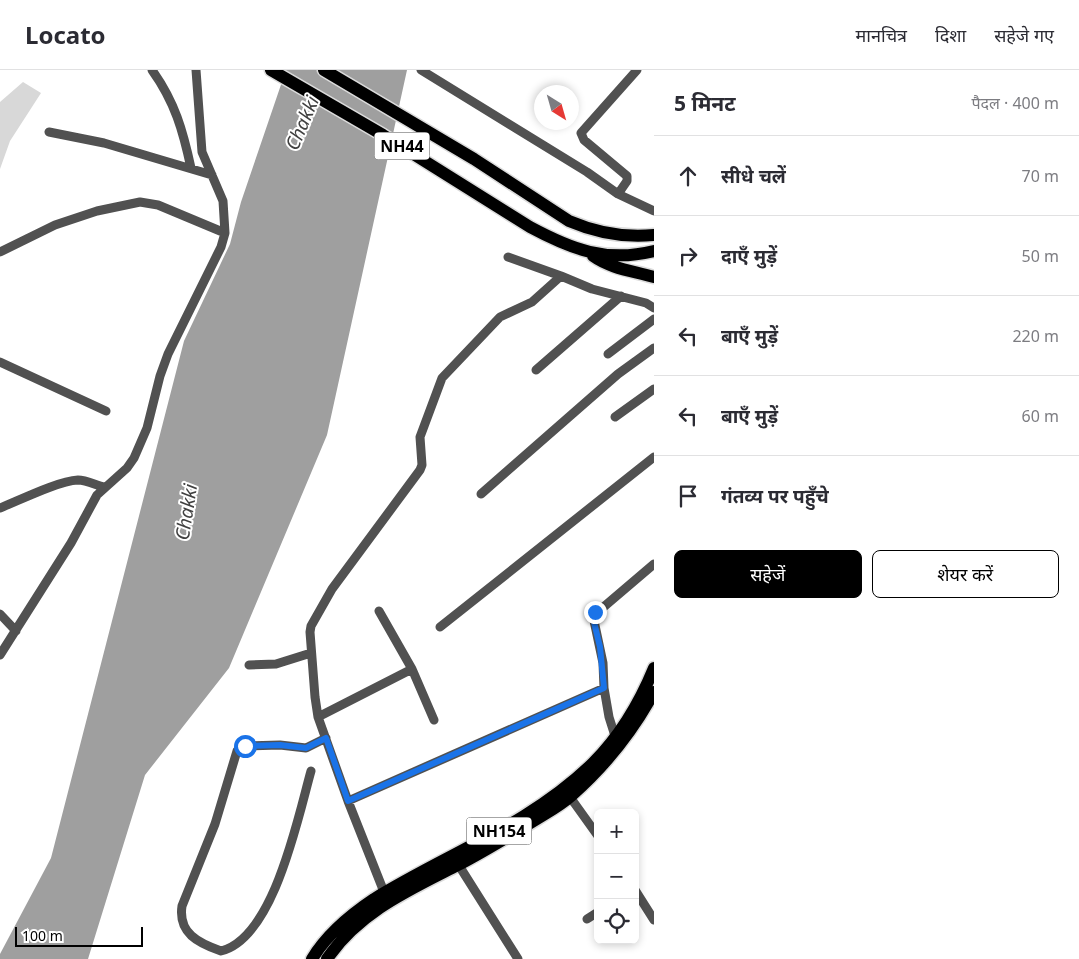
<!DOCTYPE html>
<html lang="hi">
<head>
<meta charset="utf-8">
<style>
  :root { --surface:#fff; --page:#f2f2f3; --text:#2b2b33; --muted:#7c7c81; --line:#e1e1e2; --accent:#000 }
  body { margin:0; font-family:"Noto Sans","Noto Sans Devanagari",sans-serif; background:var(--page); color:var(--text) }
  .controls { position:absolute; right:15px; bottom:15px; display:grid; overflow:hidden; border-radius:8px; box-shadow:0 2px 8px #0003 }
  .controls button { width:45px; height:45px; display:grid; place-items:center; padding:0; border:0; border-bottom:1px solid var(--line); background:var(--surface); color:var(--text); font:25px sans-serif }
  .compass { position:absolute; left:534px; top:15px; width:45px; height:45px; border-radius:50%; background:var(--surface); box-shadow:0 2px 8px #0003; rotate:143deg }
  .scale { position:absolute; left:15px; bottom:12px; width:128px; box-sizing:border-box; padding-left:5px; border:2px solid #000; border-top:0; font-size:14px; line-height:18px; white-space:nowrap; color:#000; -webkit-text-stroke:4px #fff; paint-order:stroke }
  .stop { position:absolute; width:15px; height:15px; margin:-11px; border:4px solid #1a73e8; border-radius:50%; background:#fff }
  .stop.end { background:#1a73e8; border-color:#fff; box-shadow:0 1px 5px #0008 }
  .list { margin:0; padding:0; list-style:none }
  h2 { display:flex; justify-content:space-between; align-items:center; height:65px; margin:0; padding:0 20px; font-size:21px }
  h2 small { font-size:16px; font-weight:400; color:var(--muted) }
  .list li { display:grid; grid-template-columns:32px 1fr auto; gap:15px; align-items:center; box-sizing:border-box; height:80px; padding:0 20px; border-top:1px solid var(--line) }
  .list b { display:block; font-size:19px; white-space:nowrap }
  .list em { font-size:16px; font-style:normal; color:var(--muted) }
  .actions { display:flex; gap:10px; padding:15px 20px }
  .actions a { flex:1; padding:11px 0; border:1px solid var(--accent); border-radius:8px; text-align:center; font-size:18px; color:var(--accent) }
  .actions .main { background:var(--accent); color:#fff }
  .icon { flex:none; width:28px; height:28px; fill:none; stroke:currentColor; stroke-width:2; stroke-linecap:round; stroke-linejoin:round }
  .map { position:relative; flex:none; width:654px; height:889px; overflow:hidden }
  header { display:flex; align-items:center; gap:30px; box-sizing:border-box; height:70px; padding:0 25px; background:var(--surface); border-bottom:1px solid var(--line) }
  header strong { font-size:24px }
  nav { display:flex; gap:28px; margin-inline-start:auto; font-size:18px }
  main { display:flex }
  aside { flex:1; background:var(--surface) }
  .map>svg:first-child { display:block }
</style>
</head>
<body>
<header>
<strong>Locato</strong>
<nav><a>मानचित्र</a><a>दिशा</a><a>सहेजे गए</a></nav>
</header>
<main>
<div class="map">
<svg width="654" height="889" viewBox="0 0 654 889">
  <rect width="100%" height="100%" fill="#fff"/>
  <path fill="#d8d8d8" d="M23,12L41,23L10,71L0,99V32Z"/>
  <path fill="#9f9f9f" d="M286,0H407L327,365L229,598L145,705L88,889H0V884L51,788L184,271L230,174L241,132Z"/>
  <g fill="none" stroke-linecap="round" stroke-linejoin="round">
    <g stroke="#dbdbdb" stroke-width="15">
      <path id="highway" d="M271,0L383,65L530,157C571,179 606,193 654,181
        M324,0L474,89L569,151C597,163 624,168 654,165
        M593,186C611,199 634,201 654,207
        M312,889C327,864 350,845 374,829C447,784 531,754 593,693C619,667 640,632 654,598
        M327,889C359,842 409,820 458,795C485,781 511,765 537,749C548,742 561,735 571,726C605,696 633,661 654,622"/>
    </g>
    <path stroke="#515151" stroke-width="9" d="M152,0C175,32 183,61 191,98
      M421,0L587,102L618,124L654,141
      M49,62L104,73L212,105
      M618,124L627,111V106L584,70L581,63L637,0
      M0,182L55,155L97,141L140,132L158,135L225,163
      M508,187L561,206L592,219L646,233L654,238
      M608,284L654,249
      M0,292L106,341
      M536,300L621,226
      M615,347L654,319
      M481,424L618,304L654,278
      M0,438C20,430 58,411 78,410C86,410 96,415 104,417
      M0,544L16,561
      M440,557L654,387
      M0,585L71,473L97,425L127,398L134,388L147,358L160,306L168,284L221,177L225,163L223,131L202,82L196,0
      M249,595L276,594L311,583
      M412,599L434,650
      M318,647L412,599L379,541
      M615,666L609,647L604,618L603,593L593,546L654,494
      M311,701C298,747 274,868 221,881C198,873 178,863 182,836L215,754L237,681L240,678L245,676L280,675L306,678L326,668
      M570,727L598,766
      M348,731L604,618
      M458,794L518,889
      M635,820L654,850
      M384,822L348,731L318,647L315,627L310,562L311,556L332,519L420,400L422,395L420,367L442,308L500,247L532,232L561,206
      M587,849L598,842"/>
    <use href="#highway" stroke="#000" stroke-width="12"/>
  </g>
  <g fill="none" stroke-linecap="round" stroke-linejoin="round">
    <path stroke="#1a73e8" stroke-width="6" d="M245,676L280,675L306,678L326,668L348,731L604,618L600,577L593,548L595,542"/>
  </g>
  <g text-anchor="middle" stroke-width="4" stroke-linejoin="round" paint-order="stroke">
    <g fill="#fff" stroke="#4c4c4c" stroke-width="1">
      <rect x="374.5" y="62.5" width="55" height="27" rx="4"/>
      <rect x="466.5" y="747.5" width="65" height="27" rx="4"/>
    </g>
    <g font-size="16" font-weight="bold" fill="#000">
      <text x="402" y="82">NH44</text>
      <text x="499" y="767">NH154</text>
    </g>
    <g font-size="19" font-style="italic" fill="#404040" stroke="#fff">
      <text transform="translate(302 53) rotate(-67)" y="7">Chakki</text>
      <text transform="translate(186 442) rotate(-81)" y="7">Chakki</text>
    </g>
  </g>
</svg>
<div class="controls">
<button>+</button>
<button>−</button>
<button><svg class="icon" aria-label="locate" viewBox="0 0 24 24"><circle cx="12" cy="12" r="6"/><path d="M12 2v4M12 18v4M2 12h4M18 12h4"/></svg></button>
</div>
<svg class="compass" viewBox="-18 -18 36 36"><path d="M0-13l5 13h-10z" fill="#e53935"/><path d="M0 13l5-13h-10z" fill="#7c7c81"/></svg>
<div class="scale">100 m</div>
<div class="stop" style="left:245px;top:676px"></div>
<div class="stop end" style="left:595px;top:542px"></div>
</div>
<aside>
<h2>5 मिनट<small>पैदल · 400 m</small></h2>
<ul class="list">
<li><svg class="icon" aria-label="ahead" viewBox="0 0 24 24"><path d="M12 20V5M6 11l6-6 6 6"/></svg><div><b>सीधे चलें</b></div><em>70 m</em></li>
<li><svg class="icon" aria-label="right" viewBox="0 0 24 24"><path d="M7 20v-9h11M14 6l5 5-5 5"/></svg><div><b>दाएँ मुड़ें</b></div><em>50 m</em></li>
<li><svg class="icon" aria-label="left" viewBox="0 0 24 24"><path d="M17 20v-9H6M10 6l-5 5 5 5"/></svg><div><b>बाएँ मुड़ें</b></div><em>220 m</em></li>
<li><svg class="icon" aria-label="left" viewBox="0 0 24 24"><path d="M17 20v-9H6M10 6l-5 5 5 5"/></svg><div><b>बाएँ मुड़ें</b></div><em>60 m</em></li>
<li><svg class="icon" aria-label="arrive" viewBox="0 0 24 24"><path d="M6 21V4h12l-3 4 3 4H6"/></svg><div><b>गंतव्य पर पहुँचे</b></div></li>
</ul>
<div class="actions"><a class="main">सहेजें</a><a>शेयर करें</a></div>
</aside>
</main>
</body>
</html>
